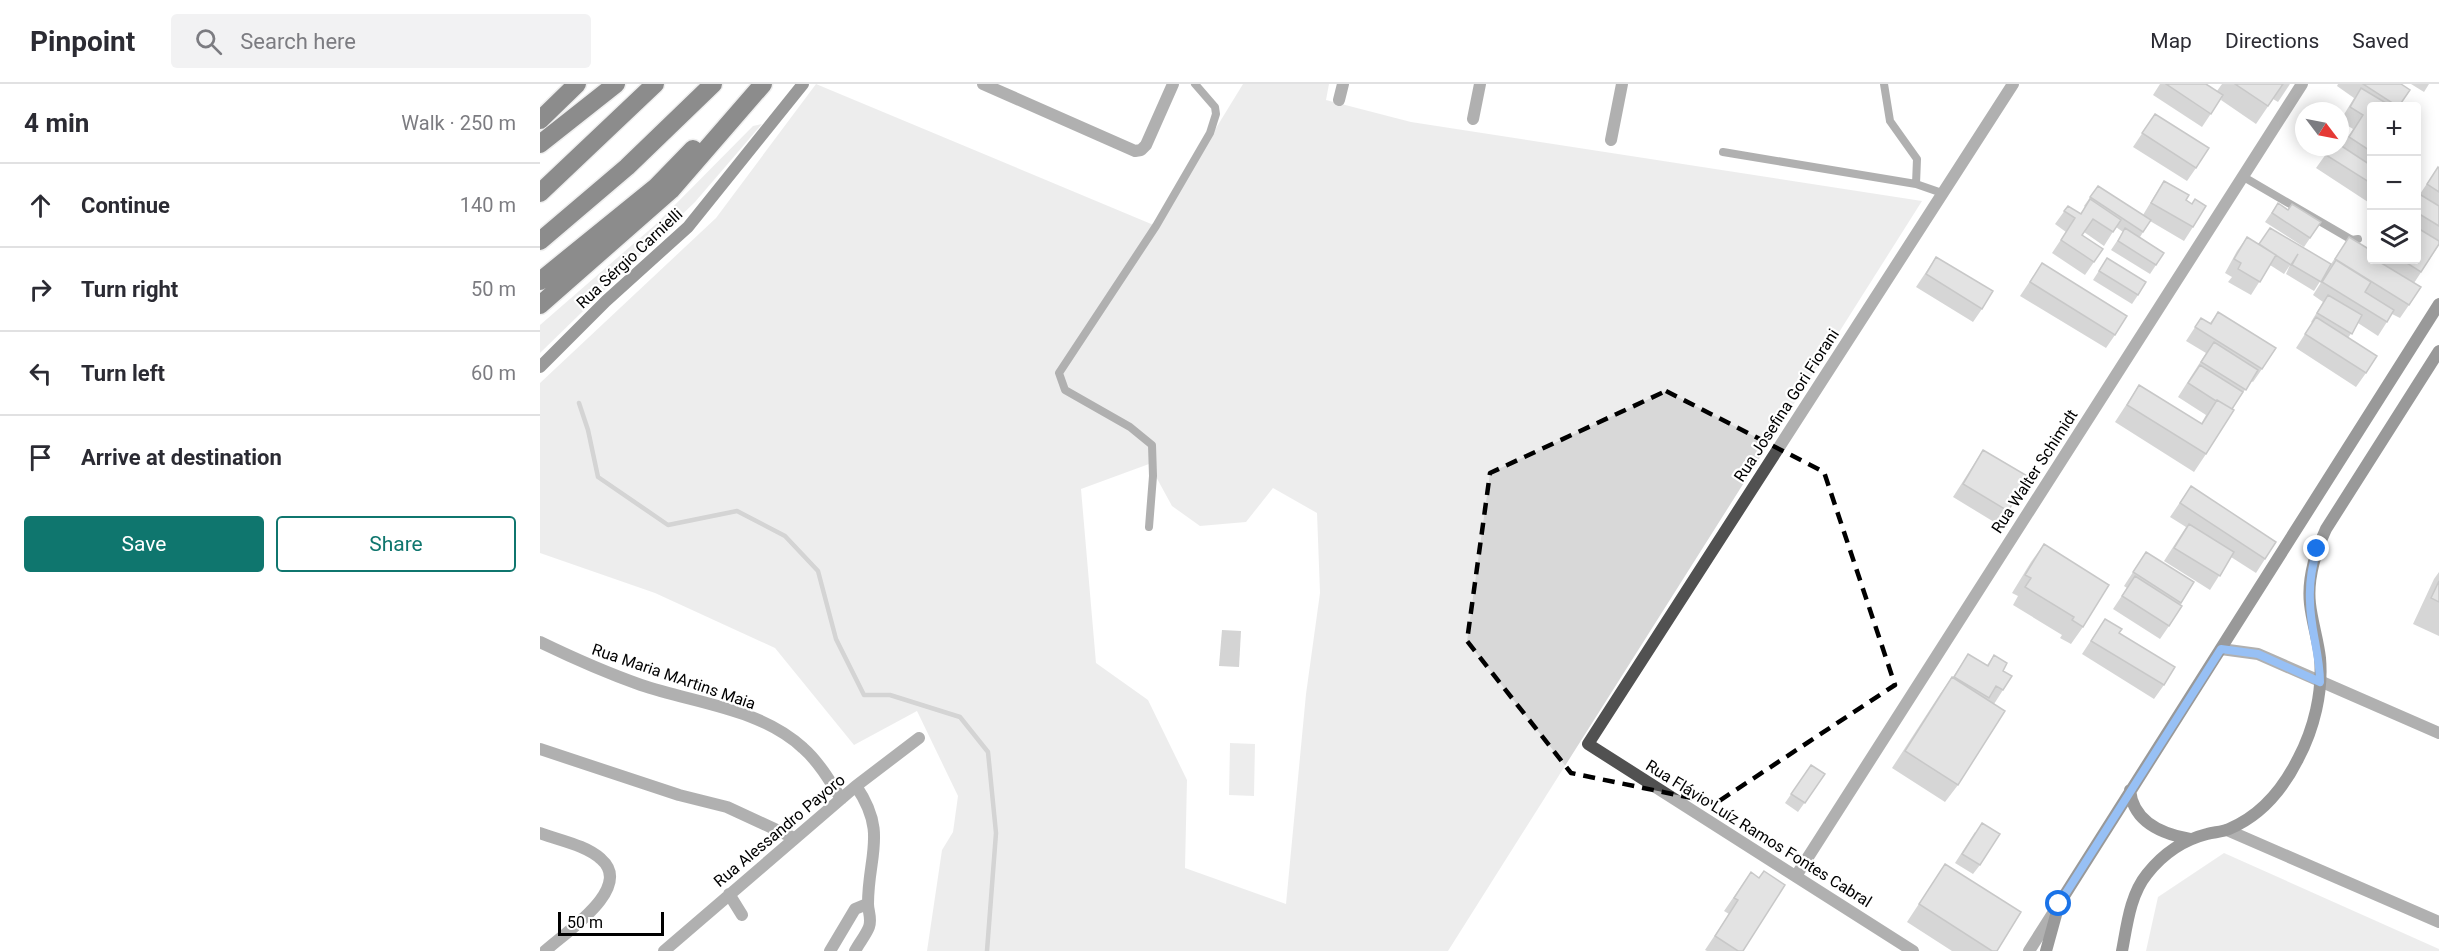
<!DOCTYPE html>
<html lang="en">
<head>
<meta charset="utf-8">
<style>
  :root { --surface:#fff; --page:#f2f2f3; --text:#2b2b33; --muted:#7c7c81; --line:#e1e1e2; --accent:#0f766e }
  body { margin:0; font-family:Roboto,sans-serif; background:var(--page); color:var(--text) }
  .controls { position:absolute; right:18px; top:18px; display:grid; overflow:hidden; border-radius:6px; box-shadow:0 3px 15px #0003 }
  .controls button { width:54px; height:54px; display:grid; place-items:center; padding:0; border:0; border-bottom:2px solid var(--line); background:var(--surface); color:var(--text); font:30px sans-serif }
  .compass { position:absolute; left:1755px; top:18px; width:54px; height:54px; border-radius:50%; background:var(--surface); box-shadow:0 3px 15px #0003; rotate:122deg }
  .scale { position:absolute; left:18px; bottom:15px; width:106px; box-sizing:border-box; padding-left:6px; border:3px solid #000; border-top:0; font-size:16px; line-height:21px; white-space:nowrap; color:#000; -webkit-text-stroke:4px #fff; paint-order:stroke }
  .stop { position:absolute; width:18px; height:18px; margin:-14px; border:4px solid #1a73e8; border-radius:50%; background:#fff }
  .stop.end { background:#1a73e8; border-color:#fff; box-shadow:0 2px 6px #0008 }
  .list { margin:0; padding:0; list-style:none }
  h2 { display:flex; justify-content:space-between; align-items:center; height:78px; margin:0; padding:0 24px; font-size:26px }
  h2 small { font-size:20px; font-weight:400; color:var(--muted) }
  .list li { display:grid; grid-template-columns:39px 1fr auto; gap:18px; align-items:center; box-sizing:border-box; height:84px; padding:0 24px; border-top:2px solid var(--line) }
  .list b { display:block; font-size:22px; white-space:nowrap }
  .list em { font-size:20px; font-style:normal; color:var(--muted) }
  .actions { display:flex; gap:12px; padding:18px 24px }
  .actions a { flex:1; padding:14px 0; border:2px solid var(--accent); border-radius:6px; text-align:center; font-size:21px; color:var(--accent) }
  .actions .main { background:var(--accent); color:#fff }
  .icon { flex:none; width:33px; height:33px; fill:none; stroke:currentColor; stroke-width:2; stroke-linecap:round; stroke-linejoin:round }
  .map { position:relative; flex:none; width:1899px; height:867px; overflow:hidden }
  header { display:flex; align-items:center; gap:36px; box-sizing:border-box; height:84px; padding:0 30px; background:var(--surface); border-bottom:2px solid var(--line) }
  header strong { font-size:28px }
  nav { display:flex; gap:33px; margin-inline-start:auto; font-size:21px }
  .search { width:420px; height:54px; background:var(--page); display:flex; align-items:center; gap:15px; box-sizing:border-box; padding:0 21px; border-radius:6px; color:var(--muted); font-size:22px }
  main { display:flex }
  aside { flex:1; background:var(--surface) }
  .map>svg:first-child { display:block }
</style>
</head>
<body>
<header>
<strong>Pinpoint</strong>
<div class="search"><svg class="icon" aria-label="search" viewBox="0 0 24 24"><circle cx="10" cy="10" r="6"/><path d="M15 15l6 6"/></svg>Search here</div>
<nav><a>Map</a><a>Directions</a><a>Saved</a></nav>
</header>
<main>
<aside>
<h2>4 min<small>Walk · 250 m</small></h2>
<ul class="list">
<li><svg class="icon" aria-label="ahead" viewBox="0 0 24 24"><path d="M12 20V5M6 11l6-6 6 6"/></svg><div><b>Continue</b></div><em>140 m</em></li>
<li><svg class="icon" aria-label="right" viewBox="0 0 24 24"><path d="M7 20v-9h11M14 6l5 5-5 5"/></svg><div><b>Turn right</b></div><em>50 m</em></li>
<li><svg class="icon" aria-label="left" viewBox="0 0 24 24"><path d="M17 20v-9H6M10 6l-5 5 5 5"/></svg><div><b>Turn left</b></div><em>60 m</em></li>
<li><svg class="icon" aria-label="arrive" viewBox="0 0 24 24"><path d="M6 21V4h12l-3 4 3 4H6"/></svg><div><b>Arrive at destination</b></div></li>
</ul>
<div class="actions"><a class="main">Save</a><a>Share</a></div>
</aside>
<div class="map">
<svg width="1899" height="867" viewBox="0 0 1899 867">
  <rect width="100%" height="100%" fill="#fff"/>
  <path fill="#d8d8d8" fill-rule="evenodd" d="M276,0L616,142L703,0H789L786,16L871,38L1382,117L908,867H387L402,766L413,748L418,712L377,627L314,661L235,564L115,509L0,469V299L176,134ZM609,380L632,422L660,442L706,438L733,404L777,429L780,509L766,610L746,820L645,784L647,696L608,616L556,579L541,405Z
    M222,40L155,118L0,269V241L115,141L213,42Z
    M690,659L715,660L714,712L689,711Z
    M1684,769L1899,865V867H1606L1618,813Z"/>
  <path fill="#9f9f9f" d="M682,546L701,547L699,583L679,582Z"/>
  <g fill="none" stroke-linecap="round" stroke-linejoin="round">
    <path stroke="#9f9f9f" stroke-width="4.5" d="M39,319L48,346L58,393L128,441L197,427L245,452L278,487L296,555L324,611H350L420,633L448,668L456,749L447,867"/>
    <g stroke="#dbdbdb" stroke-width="21">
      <path id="highway" d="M0,36L37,0
        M0,60L76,0
        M0,109L115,0
        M0,157L87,83L173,0
        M0,197L116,103L153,65
        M0,221L131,106L223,0"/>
    </g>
    <path stroke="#515151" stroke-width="8" d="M1344,0L1350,37L1377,75L1376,100
      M1183,68L1376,100L1402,109
      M1702,92L1812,156L1818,155
      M609,443L613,392L612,361L590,343L525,306L519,289L616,142L670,49L676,30L675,23L655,0"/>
    <path stroke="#515151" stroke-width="12" d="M443,0L595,67L601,66L606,61L633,0
      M799,16L803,0
      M933,35L940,0
      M1071,56L1082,0
      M0,558C33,574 67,589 101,601C154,619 220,624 263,664C278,677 290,697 301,715
      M1681,565L1718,570L1899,649
      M0,665L139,711L187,723L254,754
      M1687,746L1899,838
      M0,749C18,756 46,761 61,775C94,804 26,848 5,867
      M1256,792L1762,0
      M189,810L202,831
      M124,867L316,702L379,654
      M290,867L315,825L327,820
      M315,867C319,859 326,851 329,843C332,835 328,827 328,820C328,771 348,749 316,702
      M1373,867L1048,660L1473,0
      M1489,867L1517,823"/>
    <path stroke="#1e1e1e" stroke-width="12" d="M0,283L66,217L148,143L263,0
      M1590,706C1593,738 1622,750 1650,755
      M1506,867L1519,820L1899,220
      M1582,867C1587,841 1590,811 1607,790C1622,771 1643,756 1667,750C1674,748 1682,748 1689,745C1720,732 1743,705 1758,675C1774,645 1783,608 1780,574C1778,556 1772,538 1770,520C1767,494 1775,469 1786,445L1899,267"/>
    <use href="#highway" stroke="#000" stroke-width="18"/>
  </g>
  <path fill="#a5a5a5" d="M1620,0H1666L1677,7L1682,0H1750L1738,18L1733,15L1716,40L1681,16L1682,13L1662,43L1613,11Z
    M1798,0H1861L1859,22H1832L1831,120L1776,84L1791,63L1802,62L1813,45L1800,37L1814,14L1797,2Z
    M1871,0H1889L1884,8Z
    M1615,30L1656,84L1647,97L1593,63Z
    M1898,83L1899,84V161L1874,199L1869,221L1860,234L1852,230L1838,252L1818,239L1808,254L1826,289L1816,303L1756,264L1772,239L1771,238L1783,218L1773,211L1787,189L1786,188L1774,207L1746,190L1750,181L1744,190L1730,181L1711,211L1688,198L1692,193L1685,189L1697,167L1707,153L1719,160L1791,180L1809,153L1829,165L1832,160V176H1876V108L1880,110Z
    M1624,97L1646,116L1653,143L1644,157L1610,137L1600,153L1616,181L1610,190L1571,166L1583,148L1576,143L1564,162L1544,148L1542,151L1563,165L1545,191L1512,169L1526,148L1515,140L1528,122L1540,130L1545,123L1544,122L1558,102L1603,131L1615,111Z
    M1738,119L1748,126L1781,138L1764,163L1725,138Z
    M1396,173L1442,225L1433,238L1376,203Z
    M1567,174L1598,211L1592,220L1553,196Z
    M1502,179L1575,251L1566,264L1480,212Z
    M1678,228L1722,285L1713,298L1711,297L1696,319L1666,370L1654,388L1575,338L1599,301L1661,340L1666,331L1638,313L1666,269L1646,257L1661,234L1670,239Z
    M1443,366L1468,427L1459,441L1413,413Z
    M1651,402L1736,458L1716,489L1691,473L1670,506L1624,477L1646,443L1630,433Z
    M1504,460L1543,543L1531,560L1520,554L1522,551L1473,521L1478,512L1472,509L1491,478Z
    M1606,468L1654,498L1640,521L1629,542L1620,555L1573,525L1587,504L1584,502Z
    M1899,488V552L1873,540L1894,495Z
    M1565,535L1579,549L1624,601L1614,615L1542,570Z
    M1428,570L1447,581L1454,571L1463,587V606L1454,620L1418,701L1405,718L1352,684L1400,610L1412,593H1413Z
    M1271,681L1285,690L1258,728L1245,719Z
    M1435,748L1440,781L1433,790L1415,779Z
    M1405,780L1457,867H1412L1367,838Z
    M1211,788L1203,867H1167L1165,866L1189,830L1184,827Z"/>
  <path fill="#c0c0c0" stroke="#868686" stroke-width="1.5" d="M1626,0H1666L1683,11L1671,30Z
    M1695,0H1743L1728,22Z
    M1823,0H1861L1870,6L1859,22H1857Z
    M1821,4L1851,22H1832V38L1828,36L1832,38V68L1809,53L1823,31L1810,23Z
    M1615,30L1669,64L1656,84L1602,49Z
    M1800,61L1832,82V100L1786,71L1791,63H1800Z
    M1898,83L1899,84V108L1887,100Z
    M1624,97L1649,111L1646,116L1652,120L1655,115L1666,122L1653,143L1611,119Z
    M1558,102L1611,136L1603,148L1550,113Z
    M1876,108L1899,122V142L1876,128Z
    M1550,115L1581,136L1573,148L1553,135L1542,151L1563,165L1554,178L1521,156L1535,134L1524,127L1528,122L1541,130Z
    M1738,119L1748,126L1752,120L1781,138L1770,154L1732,129Z
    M1876,143L1899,157V160L1881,188L1862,176H1876Z
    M1585,144L1624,169L1616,181L1578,157Z
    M1730,144L1791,180L1781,198L1752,181L1758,170L1751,181L1719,160Z
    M1707,153L1736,171L1720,198L1698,185L1701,179L1694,175Z
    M1809,153L1832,167V176H1839L1838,177L1881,203L1869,221L1795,175Z
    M1396,173L1453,207L1442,225L1386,190Z
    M1567,174L1606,198L1598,211L1559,187Z
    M1796,176L1831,198L1825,208L1854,226L1847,238L1782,198Z
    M1502,179L1587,232L1575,251L1490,198Z
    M1788,211L1822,231L1812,250L1777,229Z
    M1678,228L1736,264L1722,285L1655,243L1661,234L1671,240Z
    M1776,233L1837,272L1826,289L1765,250Z
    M1674,258L1718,286L1706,306L1661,278Z
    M1660,281L1703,308L1692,325L1677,316L1676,317L1648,299Z
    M1599,301L1662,340L1677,316L1694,326L1666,370L1587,321Z
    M1443,366L1489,393L1468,427L1423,400Z
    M1651,402L1736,458L1725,475L1640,419Z
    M1649,440L1694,468L1680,492L1634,464Z
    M1504,460L1569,501L1543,543L1532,536L1534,533L1485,503L1491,494L1485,491Z
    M1606,468L1654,498L1641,519L1593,488Z
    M1595,492L1642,522L1629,542L1582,512Z
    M1899,497V518L1891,514Z
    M1565,535L1582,545L1579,549L1635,583L1624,601L1551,557Z
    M1428,570L1448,582L1454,571L1467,579L1463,587L1472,592L1463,606L1456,602L1449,614L1414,593Z
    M1412,593L1465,627L1418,701L1365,667Z
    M1271,681L1285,690L1265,719L1251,710Z
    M1442,739L1460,750L1440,781L1422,770Z
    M1405,780L1481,828L1457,867H1452L1379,820Z
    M1224,787L1245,801L1203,867H1198L1175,852L1198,816L1194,814L1211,788L1219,794Z"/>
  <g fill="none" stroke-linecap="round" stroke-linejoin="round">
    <path stroke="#1a73e8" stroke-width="8" d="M1519,820L1681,565L1718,570L1780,598C1780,570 1770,544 1770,517C1769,499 1772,482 1777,465"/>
  </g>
  <path d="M0 0H1899V867H0ZM1126,307L1284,388L1355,601L1176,719L1031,689L927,557L950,389Z" fill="#fff" fill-opacity=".55" fill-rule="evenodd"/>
  <path fill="none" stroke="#000" stroke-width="4.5" stroke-dasharray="12 8" stroke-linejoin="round" d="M1126,307L1284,388L1355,601L1176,719L1031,689L927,557L950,389Z"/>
  <g text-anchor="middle" stroke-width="4.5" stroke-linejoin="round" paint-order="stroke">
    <g font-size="16" fill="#000" stroke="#fff">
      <text transform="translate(89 174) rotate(-43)" y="6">Rua Sérgio Carnielli</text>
      <text transform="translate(1246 321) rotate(-57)" y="6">Rua Josefina Gori Fiorani</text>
      <text transform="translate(1494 387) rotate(-57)" y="6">Rua Walter Schimidt</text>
      <text transform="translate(134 592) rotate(19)" y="6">Rua Maria MArtins Maia</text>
      <text transform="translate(239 746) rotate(-40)" y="6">Rua Alessandro Payoro</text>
      <text transform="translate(1219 749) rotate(32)" y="6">Rua Flávio Luíz Ramos Fontes Cabral</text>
    </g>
  </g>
</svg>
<div class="controls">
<button>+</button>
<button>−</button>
<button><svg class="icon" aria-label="layers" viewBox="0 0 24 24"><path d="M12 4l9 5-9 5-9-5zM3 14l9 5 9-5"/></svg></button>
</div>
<svg class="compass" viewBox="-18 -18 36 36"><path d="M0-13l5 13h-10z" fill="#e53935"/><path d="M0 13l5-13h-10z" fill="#7c7c81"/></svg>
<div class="scale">50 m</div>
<div class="stop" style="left:1519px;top:820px"></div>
<div class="stop end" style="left:1777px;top:465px"></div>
</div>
</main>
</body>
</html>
